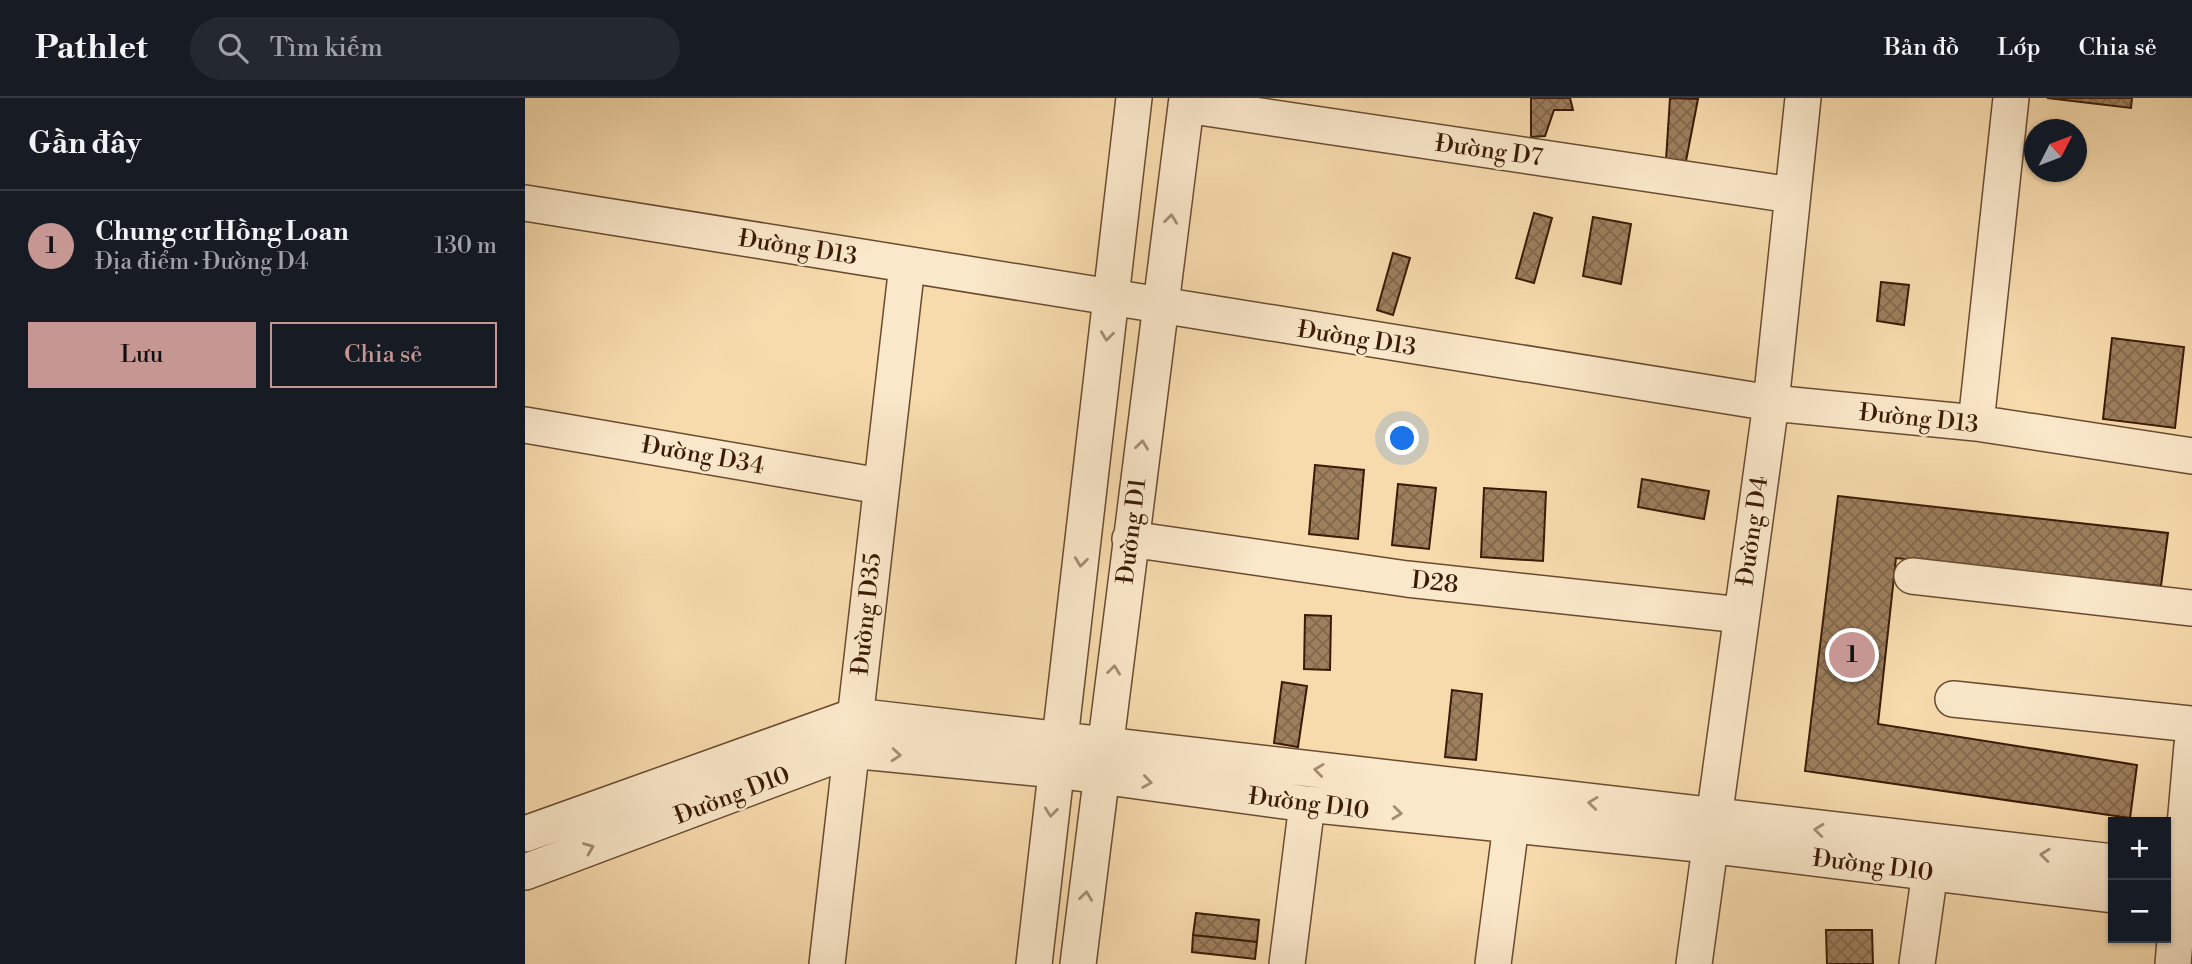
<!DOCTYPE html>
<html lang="vi">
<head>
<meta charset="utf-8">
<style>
  :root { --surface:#171b24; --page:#242831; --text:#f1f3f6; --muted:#9ea1a6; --line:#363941; --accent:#c59692 }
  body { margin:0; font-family:"Libre Bodoni",serif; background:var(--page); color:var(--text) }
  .controls { position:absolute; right:21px; bottom:21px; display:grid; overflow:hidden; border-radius:0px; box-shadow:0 2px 5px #0004 }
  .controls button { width:63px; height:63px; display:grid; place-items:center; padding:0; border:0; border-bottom:2px solid var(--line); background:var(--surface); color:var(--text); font:35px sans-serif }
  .compass { position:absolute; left:1499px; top:21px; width:63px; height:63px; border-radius:50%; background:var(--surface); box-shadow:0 2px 5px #0004; rotate:48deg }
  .you { position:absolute; left:878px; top:341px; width:24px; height:24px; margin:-18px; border:5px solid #fff; border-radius:50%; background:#1a73e8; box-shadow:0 0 0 10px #1a73e833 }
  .badge { display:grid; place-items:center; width:46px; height:46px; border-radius:50%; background:var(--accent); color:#111; font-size:23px; font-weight:700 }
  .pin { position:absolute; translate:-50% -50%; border:4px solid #fff; box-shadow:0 2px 7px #0006 }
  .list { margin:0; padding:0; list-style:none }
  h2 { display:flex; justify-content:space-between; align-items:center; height:91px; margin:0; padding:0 28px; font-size:30px }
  h2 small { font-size:23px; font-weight:400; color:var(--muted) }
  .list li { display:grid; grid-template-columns:46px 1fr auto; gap:21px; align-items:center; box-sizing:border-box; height:112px; padding:0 28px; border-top:2px solid var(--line) }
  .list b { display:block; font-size:26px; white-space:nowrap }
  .list p { margin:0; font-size:23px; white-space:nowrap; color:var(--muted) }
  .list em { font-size:23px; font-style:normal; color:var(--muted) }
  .actions { display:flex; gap:14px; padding:21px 28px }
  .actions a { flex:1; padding:16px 0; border:2px solid var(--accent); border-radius:0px; text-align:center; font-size:24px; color:var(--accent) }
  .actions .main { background:var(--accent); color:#111 }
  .icon { flex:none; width:38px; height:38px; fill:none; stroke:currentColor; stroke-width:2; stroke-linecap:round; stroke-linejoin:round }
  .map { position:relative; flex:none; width:1667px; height:866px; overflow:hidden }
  header { display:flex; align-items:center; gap:42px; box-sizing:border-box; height:98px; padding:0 35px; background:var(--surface); border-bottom:2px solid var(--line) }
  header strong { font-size:33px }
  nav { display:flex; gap:38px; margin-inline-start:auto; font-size:24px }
  .search { width:490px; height:63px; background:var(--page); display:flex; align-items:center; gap:18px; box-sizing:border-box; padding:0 24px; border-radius:38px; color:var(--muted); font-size:26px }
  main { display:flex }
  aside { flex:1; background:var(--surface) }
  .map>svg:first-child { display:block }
</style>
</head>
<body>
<header>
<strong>Pathlet</strong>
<div class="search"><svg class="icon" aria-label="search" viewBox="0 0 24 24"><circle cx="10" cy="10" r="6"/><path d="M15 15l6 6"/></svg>Tìm kiếm</div>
<nav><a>Bản đồ</a><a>Lớp</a><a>Chia sẻ</a></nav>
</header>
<main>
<aside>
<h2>Gần đây<small></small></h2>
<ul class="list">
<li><span class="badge">1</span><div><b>Chung cư Hồng Loan</b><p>Địa điểm · Đường D4</p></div><em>130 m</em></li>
</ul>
<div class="actions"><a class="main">Lưu</a><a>Chia sẻ</a></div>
</aside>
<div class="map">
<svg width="1667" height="866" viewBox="0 0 1667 866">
  <defs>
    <pattern id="building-cross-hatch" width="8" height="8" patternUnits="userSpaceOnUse" patternTransform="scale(1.75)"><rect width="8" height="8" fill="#9d7f5d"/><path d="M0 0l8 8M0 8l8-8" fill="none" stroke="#81674b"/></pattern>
  </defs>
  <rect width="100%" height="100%" fill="#f7dbad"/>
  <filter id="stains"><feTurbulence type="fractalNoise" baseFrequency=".00286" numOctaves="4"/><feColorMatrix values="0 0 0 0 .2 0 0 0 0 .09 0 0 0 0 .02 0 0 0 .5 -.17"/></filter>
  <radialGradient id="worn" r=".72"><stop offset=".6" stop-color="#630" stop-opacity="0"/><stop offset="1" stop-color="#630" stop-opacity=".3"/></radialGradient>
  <path fill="url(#building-cross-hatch)" stroke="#3b1b06" stroke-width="2" d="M1006,0H1045L1048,12H1029L1020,38L1006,39Z
    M1145,0L1173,1L1161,63L1141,62Z
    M1522,0H1607L1606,10Z
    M1009,115L1027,120L1009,185L991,180Z
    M1068,119L1106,126L1096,186L1058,178Z
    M868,155L885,160L868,217L852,212Z
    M1356,184L1384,187L1379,227L1352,223Z
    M1587,240L1659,249L1650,330L1578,321Z
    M790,367L839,372L833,441L784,436Z
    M1117,381L1184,393L1179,421L1113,409Z
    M873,386L911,390L904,451L867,447Z
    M959,390L1021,394L1018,463L956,459Z
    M1313,398L1643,435L1636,488L1371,460L1353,626L1612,667L1605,720L1280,673Z
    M780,517L806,518L805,572L779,571Z
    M757,584L782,588L773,649L749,645Z
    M927,592L957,596L951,662L920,659Z
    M671,815L734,822L732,844L668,837Z
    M1301,832H1347L1348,866H1302Z
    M668,837L732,844L730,861L667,854Z"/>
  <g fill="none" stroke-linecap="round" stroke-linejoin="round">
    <g stroke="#6a4b30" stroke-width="38">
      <path id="minor" d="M661,7L1267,97
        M0,105L1246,305L1451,325L1667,358
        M1451,325L1486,0
        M0,327L355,388
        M605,441L882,481L1216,517
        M1387,478L1667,510
        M1428,601L1667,626
        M0,736L330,618L1588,764
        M0,774L325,652L531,672L782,706L1183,747L1588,797
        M302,866L382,167
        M509,866L609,0
        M553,866L662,0
        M762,866L782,706
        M968,866L986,727
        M1169,866L1246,305L1278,0
        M1392,866L1408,752
        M1648,866L1667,647"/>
    </g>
    <use href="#minor" stroke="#fae8ca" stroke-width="35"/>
  </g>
  <defs><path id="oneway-chevron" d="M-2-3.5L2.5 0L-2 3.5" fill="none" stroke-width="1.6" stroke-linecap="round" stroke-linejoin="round" transform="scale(1.75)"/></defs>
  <g stroke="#a48c72">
    <use href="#oneway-chevron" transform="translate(646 121) rotate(-83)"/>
    <use href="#oneway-chevron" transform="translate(582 238) rotate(97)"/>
    <use href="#oneway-chevron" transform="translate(617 347) rotate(-83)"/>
    <use href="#oneway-chevron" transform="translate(556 464) rotate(97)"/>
    <use href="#oneway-chevron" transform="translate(589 572) rotate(-83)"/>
    <use href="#oneway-chevron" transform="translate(371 657) rotate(5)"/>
    <use href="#oneway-chevron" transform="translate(794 672) rotate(-173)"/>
    <use href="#oneway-chevron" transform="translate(622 684) rotate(8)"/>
    <use href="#oneway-chevron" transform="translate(1068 705) rotate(-173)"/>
    <use href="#oneway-chevron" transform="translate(526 714) rotate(96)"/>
    <use href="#oneway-chevron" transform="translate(872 715) rotate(6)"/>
    <use href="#oneway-chevron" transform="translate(1294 732) rotate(-174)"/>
    <use href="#oneway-chevron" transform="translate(64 750) rotate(-21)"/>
    <use href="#oneway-chevron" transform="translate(1520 757) rotate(-174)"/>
    <use href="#oneway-chevron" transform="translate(561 798) rotate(-83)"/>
  </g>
  <g text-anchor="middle" stroke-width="5" stroke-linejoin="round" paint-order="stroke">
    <g font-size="24" fill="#3b1b06" stroke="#fae8ca">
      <text transform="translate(964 52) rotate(8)" y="8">Đường D7</text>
      <text transform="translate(273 149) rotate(9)" y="8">Đường D13</text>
      <text transform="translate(832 240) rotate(9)" y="8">Đường D13</text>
      <text transform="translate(1394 320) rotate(6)" y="8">Đường D13</text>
      <text transform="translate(178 357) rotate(10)" y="8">Đường D34</text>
      <text transform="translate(606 433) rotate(-83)" y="8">Đường D1</text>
      <text transform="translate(1227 433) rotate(-82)" y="8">Đường D4</text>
      <text transform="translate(910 484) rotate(6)" y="8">D28</text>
      <text transform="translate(341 516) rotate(-84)" y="8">Đường D35</text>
      <text transform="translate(207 697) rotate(-21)" y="8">Đường D10</text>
      <text transform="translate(784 705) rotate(7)" y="8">Đường D10</text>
      <text transform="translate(1348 767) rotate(7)" y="8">Đường D10</text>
    </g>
  </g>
  <rect width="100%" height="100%" filter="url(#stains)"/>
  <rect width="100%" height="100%" fill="url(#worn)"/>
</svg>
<div class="controls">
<button>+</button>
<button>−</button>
</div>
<svg class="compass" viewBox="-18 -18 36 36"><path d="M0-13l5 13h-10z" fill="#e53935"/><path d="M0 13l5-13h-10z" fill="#9ea1a6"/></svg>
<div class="you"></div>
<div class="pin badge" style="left:1327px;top:557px">1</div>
</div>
</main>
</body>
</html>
